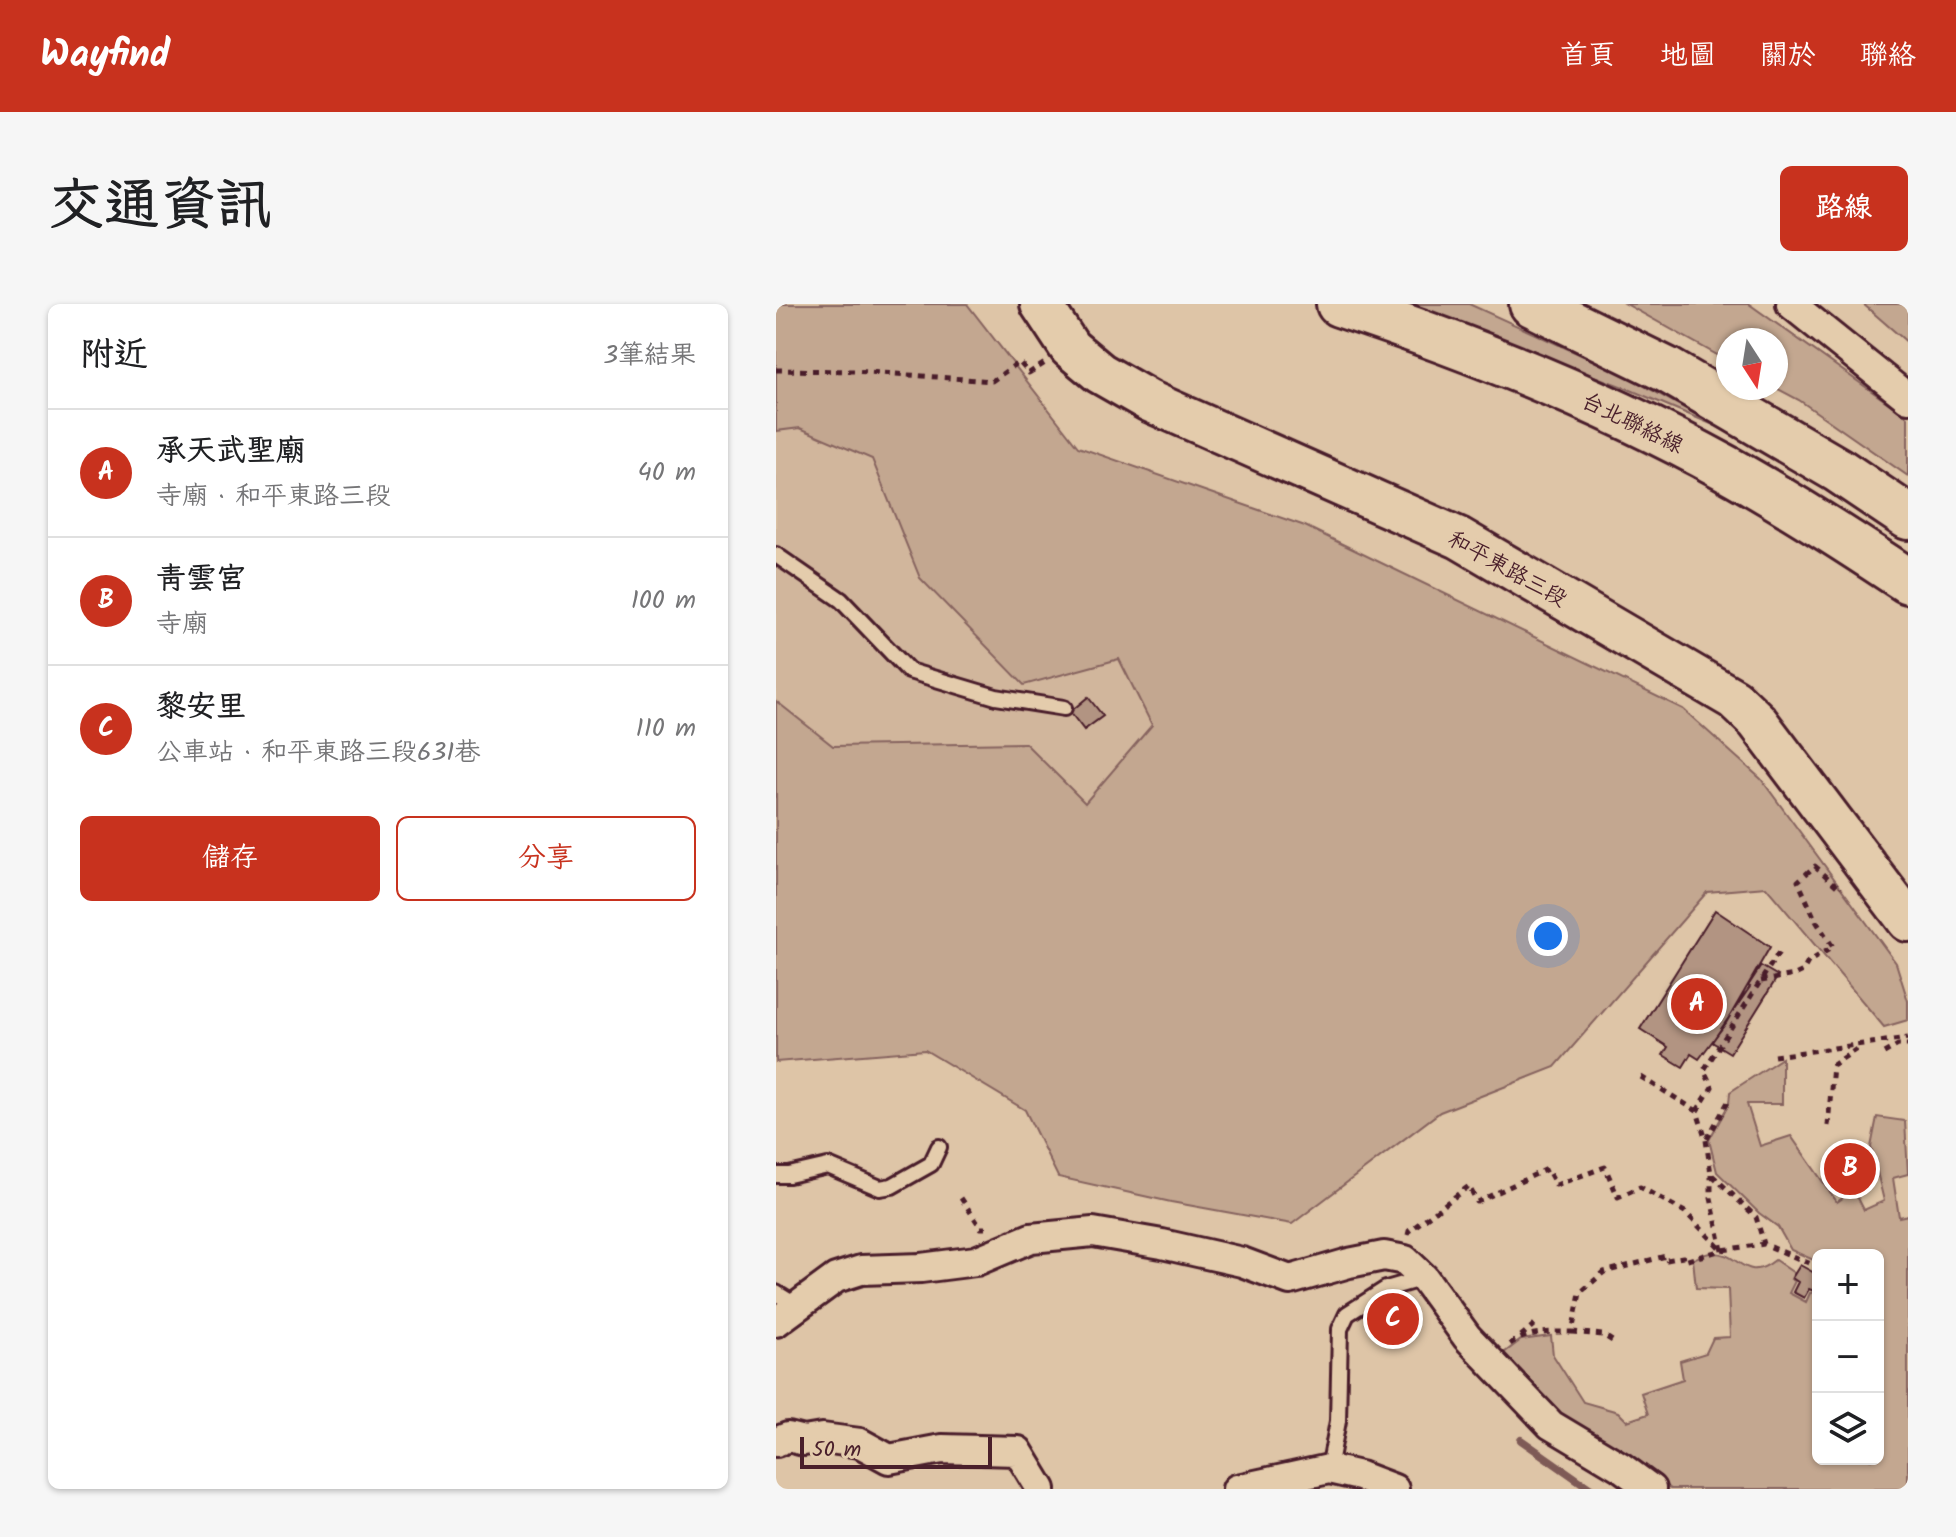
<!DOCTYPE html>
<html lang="zh-TW">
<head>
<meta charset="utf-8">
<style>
  :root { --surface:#fff; --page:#f6f6f6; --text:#202124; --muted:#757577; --line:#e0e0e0; --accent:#c8321e }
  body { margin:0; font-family:Kalam,"LXGW WenKai TC",sans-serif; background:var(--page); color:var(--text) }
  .controls { position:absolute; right:24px; bottom:24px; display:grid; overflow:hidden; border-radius:12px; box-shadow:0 2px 6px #0004 }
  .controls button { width:72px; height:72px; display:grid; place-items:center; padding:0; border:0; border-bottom:2px solid var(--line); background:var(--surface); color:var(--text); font:40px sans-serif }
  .compass { position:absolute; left:940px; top:24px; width:72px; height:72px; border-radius:50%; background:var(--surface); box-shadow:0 2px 6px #0004; rotate:168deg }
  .scale { position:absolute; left:24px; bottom:20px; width:192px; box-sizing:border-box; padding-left:8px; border:4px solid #4a1f2b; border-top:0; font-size:22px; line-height:28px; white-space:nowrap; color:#4a1f2b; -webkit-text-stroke:6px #e4ccac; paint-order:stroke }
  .you { position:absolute; left:772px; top:632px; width:28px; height:28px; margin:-20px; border:6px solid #fff; border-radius:50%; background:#1a73e8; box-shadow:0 0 0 12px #1a73e833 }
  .badge { display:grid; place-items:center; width:52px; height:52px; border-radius:50%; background:var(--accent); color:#fff; font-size:26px; font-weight:700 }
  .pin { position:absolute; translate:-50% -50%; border:4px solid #fff; box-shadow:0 2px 8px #0006 }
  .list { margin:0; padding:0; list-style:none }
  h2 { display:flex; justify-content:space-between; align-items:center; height:104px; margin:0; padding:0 32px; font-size:34px }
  h2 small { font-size:26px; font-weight:400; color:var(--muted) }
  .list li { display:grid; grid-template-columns:52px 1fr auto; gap:24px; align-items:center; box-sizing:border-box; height:128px; padding:0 32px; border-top:2px solid var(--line) }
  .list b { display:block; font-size:30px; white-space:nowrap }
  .list p { margin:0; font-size:26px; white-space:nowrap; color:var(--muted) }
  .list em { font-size:26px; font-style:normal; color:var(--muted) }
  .actions { display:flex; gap:16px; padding:24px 32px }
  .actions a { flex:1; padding:18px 0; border:2px solid var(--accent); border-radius:12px; text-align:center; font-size:28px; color:var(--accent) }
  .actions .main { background:var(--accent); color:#fff }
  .icon { flex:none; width:44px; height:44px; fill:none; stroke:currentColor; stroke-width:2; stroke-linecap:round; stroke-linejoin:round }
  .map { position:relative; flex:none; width:1132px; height:1185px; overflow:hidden; border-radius:12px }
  header { display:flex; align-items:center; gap:48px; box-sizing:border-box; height:112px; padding:0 40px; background:var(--accent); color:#fff }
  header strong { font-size:38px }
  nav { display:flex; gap:44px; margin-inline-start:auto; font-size:28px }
  .intro { display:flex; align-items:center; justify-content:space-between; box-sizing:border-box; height:192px; padding:0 48px }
  h1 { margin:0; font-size:56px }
  .button { padding:20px 36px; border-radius:12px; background:var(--accent); color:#fff; font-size:28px; font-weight:700 }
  main { display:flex; gap:48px; padding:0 48px }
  aside { flex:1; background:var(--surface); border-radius:12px; box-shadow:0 2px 6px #0004 }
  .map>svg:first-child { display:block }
</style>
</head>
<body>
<header>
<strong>Wayfind</strong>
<nav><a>首頁</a><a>地圖</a><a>關於</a><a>聯絡</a></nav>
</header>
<div class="intro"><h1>交通資訊</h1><a class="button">路線</a></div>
<main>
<aside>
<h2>附近<small>3筆結果</small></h2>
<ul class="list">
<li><span class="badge">A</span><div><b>承天武聖廟</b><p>寺廟 · 和平東路三段</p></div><em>40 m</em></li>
<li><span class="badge">B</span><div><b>青雲宮</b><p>寺廟</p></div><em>100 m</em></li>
<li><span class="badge">C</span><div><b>黎安里</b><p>公車站 · 和平東路三段631巷</p></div><em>110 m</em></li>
</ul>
<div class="actions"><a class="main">儲存</a><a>分享</a></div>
</aside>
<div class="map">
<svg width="1132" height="1185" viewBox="0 0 1132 1185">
  <rect width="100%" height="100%" fill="#dec5a7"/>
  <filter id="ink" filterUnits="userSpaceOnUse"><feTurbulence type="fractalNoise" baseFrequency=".0125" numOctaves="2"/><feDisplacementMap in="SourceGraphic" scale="16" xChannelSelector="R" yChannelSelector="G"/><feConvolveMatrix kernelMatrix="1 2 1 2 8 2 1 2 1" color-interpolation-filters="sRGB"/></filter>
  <g filter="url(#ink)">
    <path fill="#d1b69c" d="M24,123L96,155L144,274L343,355L376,421L309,500L249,439L57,442L0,397V127Z"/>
    <path fill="#c3a790" stroke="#86635e" stroke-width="2" d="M0,0H191L302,143L529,222L907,405L985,475L1120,659L1132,697V716L1108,723L990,583L931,588L779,763L664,808L516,920L395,898L282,873L249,806L149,746L0,758V397L57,442L249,439L309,499L376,421L343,355L248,381L144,274L96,155L24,124L0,127Z
      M625,0H693L847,70L940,122L850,84Z
      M850,0H973L1132,113V172L1023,96L1000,84V36H952V57Z
      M1087,0H1132V39Z
      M1006,754V800H971L984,842L1015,832L1061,898L1078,886L1088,906L1108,897L1095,843L1101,813L1129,817L1132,870L1117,874L1123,913L1132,911V1185H894L863,1161L782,1115L724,1052L745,1036L775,1032L777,1051L807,1098L842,1108L851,1117L872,1110L865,1089L907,1075L904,1057L930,1049L937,1034L954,1033L952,985L920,984L917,955C922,953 930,949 935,949C964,947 968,981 999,956L1018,969L1015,975L1019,977L1013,989L1030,998L1034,989L1042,988V1155H1102V951H1042V958L1015,946L1002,923L983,909L941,868L933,836L953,800L954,788Z"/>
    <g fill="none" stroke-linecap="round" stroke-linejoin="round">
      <path stroke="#7e5a57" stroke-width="8" d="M745,1136L815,1185"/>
    </g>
    <path fill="#b29482" stroke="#4a1f2b" stroke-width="2" d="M312,393L327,412L308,426L294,408Z
      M939,606L994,643L950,719L923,755L915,750L907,763L887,751L892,743L864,725Z
      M985,662L1002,672L954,749L936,738L974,683L972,682Z
      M1024,961L1042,971V981L1038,987L1033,985L1028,994L1017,988L1022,978L1016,974Z"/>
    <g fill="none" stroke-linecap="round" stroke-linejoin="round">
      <g stroke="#4a1f2b" stroke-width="20">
        <path id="lane" d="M0,251L65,296L133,367L220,393L288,404
          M0,871H13L52,862L104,884L116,882L155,860L163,843
          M0,989L21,1002
          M553,1165L562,1117L564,1025L571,1010L610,985L648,974"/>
      </g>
      <g stroke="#4a1f2b" stroke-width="34">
        <path id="street" d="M1015,0L1132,94
          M0,1018L60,974L85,966L145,964L200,957L255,934L317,928L386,940L466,958L514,976L573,959L608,952L629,956L648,974L691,1033L775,1121L845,1163L875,1185
          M0,1138L12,1133L28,1137L46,1134L84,1139L113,1155L166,1145L242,1147L265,1185
          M461,1185L553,1165L584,1172L618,1185"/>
      </g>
      <g stroke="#4a1f2b" stroke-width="46">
        <path id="secondary" d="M265,0L294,44L324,69L373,97L683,234L958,395L981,417L1132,617"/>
      </g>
      <g stroke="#4a1f2b" stroke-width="50">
        <path id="highway" d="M563,0C696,44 827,96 950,164C1013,199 1072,237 1132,277
          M756,0L891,66L1062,166L1132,213"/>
      </g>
      <path stroke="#4a1f2b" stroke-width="5" stroke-dasharray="6 6" stroke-linecap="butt" d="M0,66L78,67L216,77L243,58L253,69L269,59
        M985,677L1019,671L1027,667L1032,658L1057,643L1040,617L1022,577L1039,562L1064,585L1065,583
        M1108,749L1122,741H1132
        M998,752L1132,734
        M865,773L921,807L930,836L935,870L980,913L988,940
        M921,807L936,783L928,766L1003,648
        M1052,822L1057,761L1085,742
        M931,835L952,798
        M185,894L205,924H210
        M632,931L633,927L693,882L701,898L771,865L780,881L829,863L842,893L864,883L909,908L946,946L988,940L1042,963
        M796,1028L827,1031L838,1038
        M745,1032L760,1019
        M734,1040C753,1027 774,1028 796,1028L804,989L828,968L890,952L891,956L907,953L908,957L946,946L935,894V870"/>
      <use href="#lane" stroke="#e4ccac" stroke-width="14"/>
      <use href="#street" stroke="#e4ccac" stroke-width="28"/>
      <use href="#secondary" stroke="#e4ccac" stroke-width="40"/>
      <use href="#highway" stroke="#e4ccac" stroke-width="44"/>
    </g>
  </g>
  <g text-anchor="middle" stroke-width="6" stroke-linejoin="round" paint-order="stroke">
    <g font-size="22" fill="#4a1f2b" stroke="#e4ccac">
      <text transform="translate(857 118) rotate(26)" y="8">台北聯絡線</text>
      <text transform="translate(732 264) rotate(29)" y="8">和平東路三段</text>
    </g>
  </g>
</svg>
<div class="controls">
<button>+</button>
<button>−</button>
<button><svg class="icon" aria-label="layers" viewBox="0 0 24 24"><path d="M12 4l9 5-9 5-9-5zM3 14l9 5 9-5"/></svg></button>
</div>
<svg class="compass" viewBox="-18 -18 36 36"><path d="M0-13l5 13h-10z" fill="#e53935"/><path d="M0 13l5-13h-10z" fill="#757577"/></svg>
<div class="scale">50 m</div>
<div class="you"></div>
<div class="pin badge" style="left:921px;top:700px">A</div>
<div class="pin badge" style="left:1074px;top:865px">B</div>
<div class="pin badge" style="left:617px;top:1015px">C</div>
</div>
</main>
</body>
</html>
